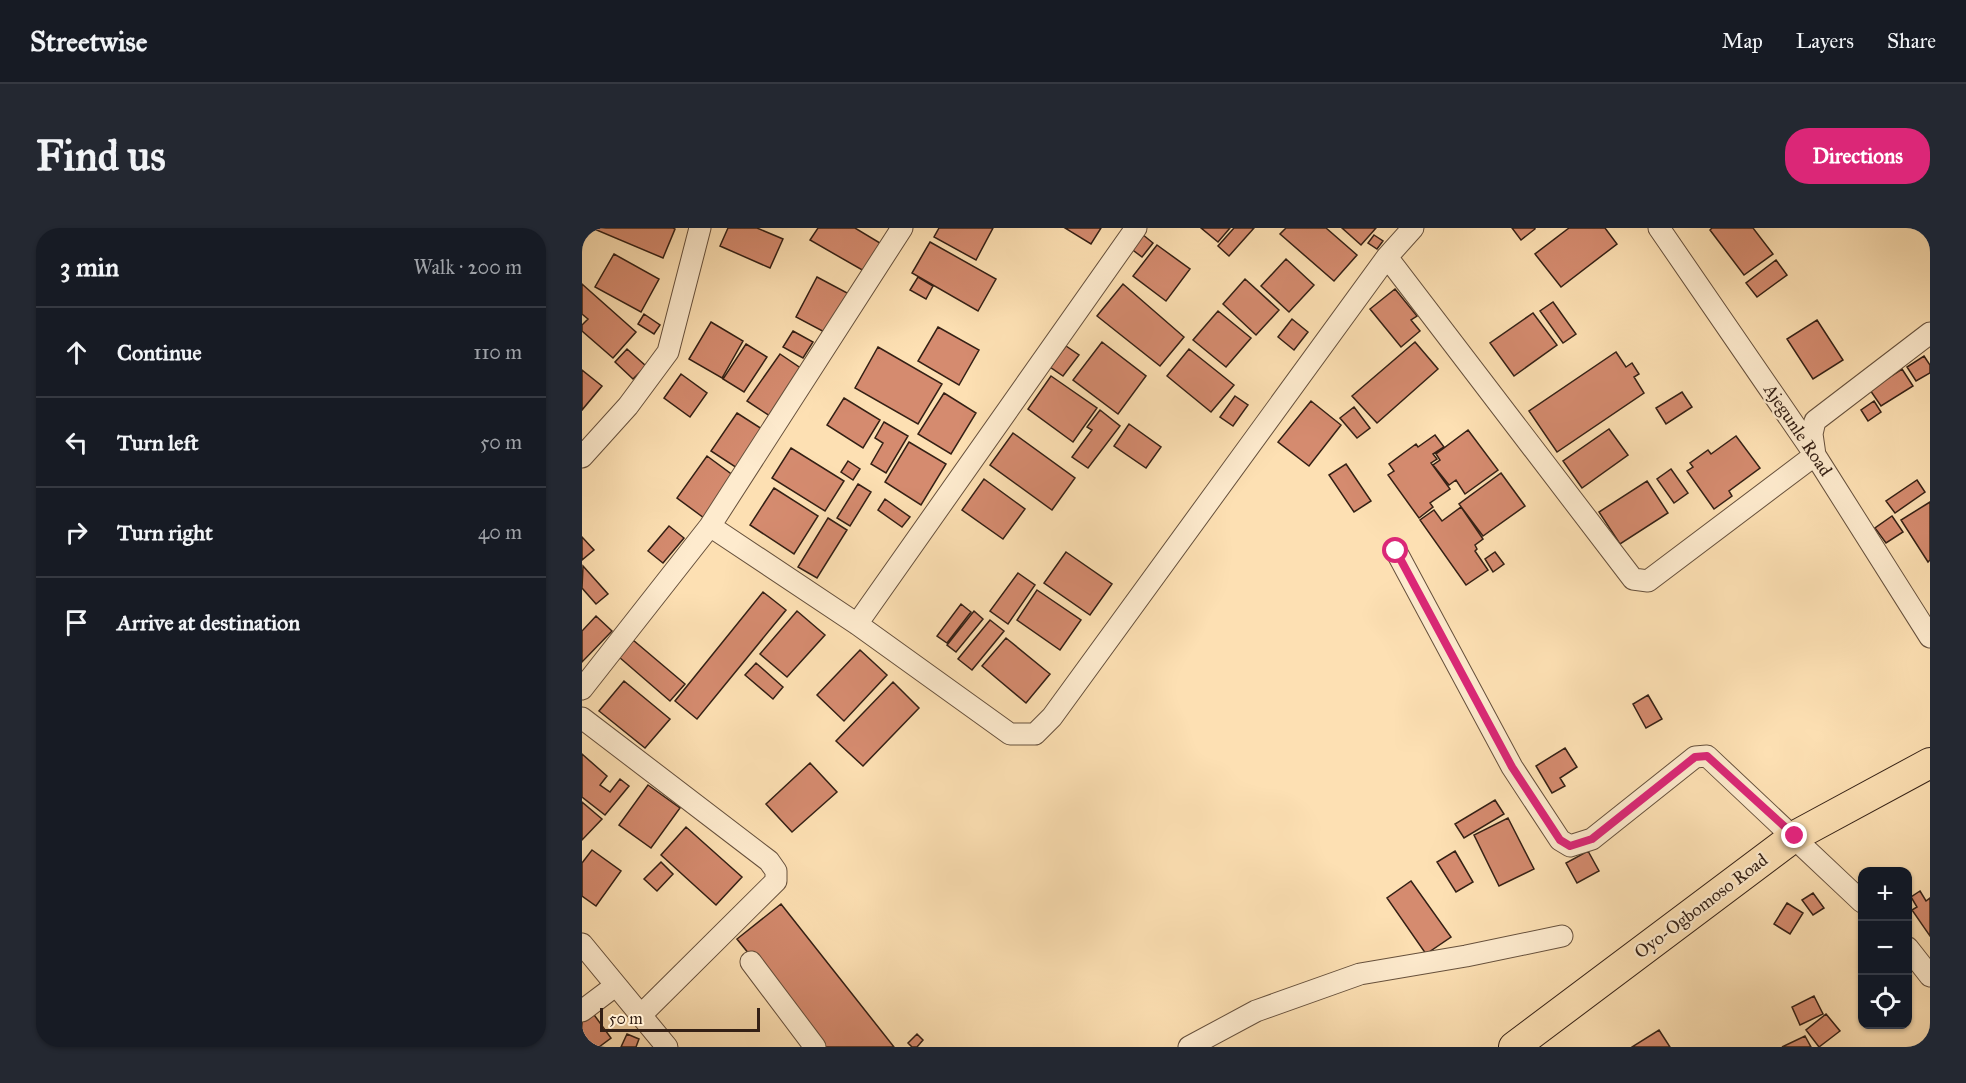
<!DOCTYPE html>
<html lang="en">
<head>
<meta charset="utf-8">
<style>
  :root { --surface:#171b24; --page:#242831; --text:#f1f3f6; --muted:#9ea1a6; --line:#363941; --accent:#db2777 }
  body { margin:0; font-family:"IM FELL Great Primer",serif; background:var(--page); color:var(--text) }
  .controls { position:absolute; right:18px; bottom:18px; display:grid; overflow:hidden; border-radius:12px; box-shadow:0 2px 4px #0004 }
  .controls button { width:54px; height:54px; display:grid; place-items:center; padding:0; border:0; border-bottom:2px solid var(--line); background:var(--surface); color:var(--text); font:30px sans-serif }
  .scale { position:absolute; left:18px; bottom:15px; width:160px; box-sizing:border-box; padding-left:6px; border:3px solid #342015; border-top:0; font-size:16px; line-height:21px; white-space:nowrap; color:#342015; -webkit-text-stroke:4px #feebce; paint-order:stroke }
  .stop { position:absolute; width:18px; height:18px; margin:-14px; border:4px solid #db2777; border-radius:50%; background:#fff }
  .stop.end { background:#db2777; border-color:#fff; box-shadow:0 2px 6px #0008 }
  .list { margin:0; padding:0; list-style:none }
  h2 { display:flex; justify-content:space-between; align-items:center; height:78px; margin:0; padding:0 24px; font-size:26px }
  h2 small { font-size:20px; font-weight:400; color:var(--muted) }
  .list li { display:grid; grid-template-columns:39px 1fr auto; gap:18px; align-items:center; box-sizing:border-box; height:90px; padding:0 24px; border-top:2px solid var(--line) }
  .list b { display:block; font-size:22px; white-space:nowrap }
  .list em { font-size:20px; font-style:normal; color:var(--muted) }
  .icon { flex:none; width:33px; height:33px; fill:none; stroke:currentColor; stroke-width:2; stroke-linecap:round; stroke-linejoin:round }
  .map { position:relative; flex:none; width:1348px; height:819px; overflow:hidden; border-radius:24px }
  header { display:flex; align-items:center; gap:36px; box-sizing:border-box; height:84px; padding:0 30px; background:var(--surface); border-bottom:2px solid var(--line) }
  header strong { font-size:28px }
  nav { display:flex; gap:33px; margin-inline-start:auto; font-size:21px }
  .intro { display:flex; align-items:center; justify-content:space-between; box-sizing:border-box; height:144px; padding:0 36px }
  h1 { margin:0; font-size:42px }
  .button { padding:15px 27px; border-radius:24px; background:var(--accent); color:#fff; font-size:21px; font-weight:700 }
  main { display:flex; gap:36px; padding:0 36px }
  aside { flex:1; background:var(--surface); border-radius:24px; box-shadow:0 2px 4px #0004 }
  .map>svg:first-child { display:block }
</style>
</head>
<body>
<header>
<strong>Streetwise</strong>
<nav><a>Map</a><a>Layers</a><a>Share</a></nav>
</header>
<div class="intro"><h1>Find us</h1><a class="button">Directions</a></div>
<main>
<aside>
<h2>3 min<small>Walk · 200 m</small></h2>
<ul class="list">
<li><svg class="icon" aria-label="ahead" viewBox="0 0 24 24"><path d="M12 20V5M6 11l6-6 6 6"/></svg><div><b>Continue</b></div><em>110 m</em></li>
<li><svg class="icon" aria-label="left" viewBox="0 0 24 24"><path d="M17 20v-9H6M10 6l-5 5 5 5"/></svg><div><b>Turn left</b></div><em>50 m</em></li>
<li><svg class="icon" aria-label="right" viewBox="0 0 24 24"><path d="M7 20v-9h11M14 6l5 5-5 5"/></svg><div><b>Turn right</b></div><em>40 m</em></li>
<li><svg class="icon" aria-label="arrive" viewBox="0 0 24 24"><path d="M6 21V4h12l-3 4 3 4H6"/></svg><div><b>Arrive at destination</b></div></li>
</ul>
</aside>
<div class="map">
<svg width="1348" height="819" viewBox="0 0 1348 819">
  <rect width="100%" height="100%" fill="#fde0b3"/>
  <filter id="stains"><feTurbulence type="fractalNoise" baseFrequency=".00333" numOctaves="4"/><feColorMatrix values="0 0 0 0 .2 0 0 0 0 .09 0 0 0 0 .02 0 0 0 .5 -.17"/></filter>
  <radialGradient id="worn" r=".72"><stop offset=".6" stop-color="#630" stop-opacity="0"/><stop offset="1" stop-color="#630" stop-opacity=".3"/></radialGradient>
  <path fill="#d58b6f" stroke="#342015" stroke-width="1.5" d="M10,0H91L93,1L81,30Z
    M146,0H175L201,11L188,40L138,18Z
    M236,0H273L298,15L282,43L228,12Z
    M357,0H411L394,32L352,9Z
    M483,0H519L509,16Z
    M619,0H648L636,14Z
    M652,0H672L647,28L636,18Z
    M704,0H744L775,27L752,53L698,6Z
    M760,0H794L779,17Z
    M930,0H953V1L939,12Z
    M987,0H1023L1035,16L979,59L953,26Z
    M1130,0H1171L1191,26L1162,47L1128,2Z
    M560,6L571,15L560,29L548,20Z
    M792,7L801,13L795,21L786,15Z
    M348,14L414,51L396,83L330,45Z
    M575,17L608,41L584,73L551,48Z
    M32,26L77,51L59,84L13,59Z
    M704,31L732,57L707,84L679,58Z
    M1194,32L1205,47L1175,69L1164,55Z
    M235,49L269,67L248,107L214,89Z
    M336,49L351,58L344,71L328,62Z
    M663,51L697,82L674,107L641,76Z
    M0,56L54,104L31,130L0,103V97L6,91L0,86Z
    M541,56L602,109L578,138L515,88Z
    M813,61L835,88L829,92L838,103L819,119L788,81Z
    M971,74L994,106L981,115L958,83Z
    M636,83L669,110L644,139L611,112Z
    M951,85L975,117L932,148L908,115Z
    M62,86L78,97L72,106L56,96Z
    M710,91L726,104L712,122L696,109Z
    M1235,92L1261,132L1231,151L1205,111Z
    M129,94L161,113L140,150L107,131Z
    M356,99L397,122L377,157L336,133Z
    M211,103L231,114L221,130L201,119Z
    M520,114L564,148L536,186L491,152Z
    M833,114L856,141L795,195L770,168Z
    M164,116L185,129L162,164L141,151Z
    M484,118L497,127L481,148L468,139Z
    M296,119L360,156L336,196L273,160Z
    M45,121L64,138L51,151L33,134Z
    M607,121L652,157L629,184L585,148Z
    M1034,124L1044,139L1050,135L1057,146L1052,149L1062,165L975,224L947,183Z
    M198,126L223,143L191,190L165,173Z
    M1342,128L1348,137V145L1334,153L1325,139Z
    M1320,141L1331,158L1299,178L1288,162Z
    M0,142L20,158L0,182Z
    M99,146L125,165L108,189L82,170Z
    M469,148L515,180L491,214L446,181Z
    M1100,164L1110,179L1084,196L1074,180Z
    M362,165L394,185L369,226L336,206Z
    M653,168L666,177L651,198L638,189Z
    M262,170L298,192L281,220L245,197Z
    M729,173L759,197L727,238L696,214Z
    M1292,173L1299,184L1286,193L1279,182Z
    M772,179L788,200L775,210L758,190Z
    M518,182L538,198L506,240L490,229L510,202L505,199Z
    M155,185L180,201L155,240L129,223Z
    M302,194L326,208L304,245L289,236L301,215L293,210Z
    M547,196L579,219L564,240L532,218Z
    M1027,201L1046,227L1000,260L981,233Z
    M886,202L916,242L883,266L874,252L867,257L851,237L858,232L854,226Z
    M431,205L493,250L470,282L408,237Z
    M853,207L862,219L851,226L855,231L849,235L868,261L848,275L851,279L837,290L806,247L812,243L807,236L834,216L836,219Z
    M1154,208L1178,240L1147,263L1150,268L1132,281L1105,243L1111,239L1108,235L1126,222L1129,226Z
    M327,214L364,236L339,277L303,254Z
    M209,220L262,253L243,283L190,250Z
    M125,228L152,248L122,290L95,270Z
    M266,233L278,241L271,252L259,244Z
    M764,236L789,273L772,284L747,247Z
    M1089,241L1106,265L1092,275L1075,251Z
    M919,245L943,278L901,308L877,276Z
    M402,251L443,281L421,311L380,282Z
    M1335,252L1343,264L1313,285L1304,273Z
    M1065,253L1086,285L1038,316L1017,284Z
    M276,256L289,264L268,298L255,290Z
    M192,260L236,288L212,326L168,297Z
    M303,271L328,289L320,299L296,282Z
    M1348,274V332L1346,334L1319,292Z
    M879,279L901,311L893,317L895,321L893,323L906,342L884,357L838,292L852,282L860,293Z
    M1310,288L1321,304L1304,315L1293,300Z
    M246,290L265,302L235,350L216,339Z
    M87,298L102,310L81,335L66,323Z
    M0,309L12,322L0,332Z
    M484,324L530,356L508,387L462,355Z
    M913,324L922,336L911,344L903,331Z
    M1,338L26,366L14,376L0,360Z
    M436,345L453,357L426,396L408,383Z
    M455,362L499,392L478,422L435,392Z
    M181,364L204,382L115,491L93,473Z
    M379,376L389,384L365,415L355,408Z
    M215,383L243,407L205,449L178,426Z
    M392,383L401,391L374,424L365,417Z
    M14,388L30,403L0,434V403Z
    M408,392L422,403L390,442L376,431Z
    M424,410L468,446L444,475L400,438Z
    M51,412L103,456L88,473L37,429Z
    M278,422L305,447L262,493L235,467Z
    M174,435L201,459L191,471L163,447Z
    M42,453L88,491L63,520L17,483Z
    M311,454L337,480L281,538L254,513Z
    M1066,467L1080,491L1064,500L1051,476Z
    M983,520L995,539L978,550L983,558L970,565L954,538Z
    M0,526L25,548L18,557L28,564L38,551L47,558L23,587L0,569Z
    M228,535L255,564L210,604L184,576Z
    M66,557L98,580L69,620L37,597Z
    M913,572L922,586L882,610L873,596Z
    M0,574L20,591L0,612Z
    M926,590L952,641L917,658L892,607Z
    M104,599L160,649L134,677L79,627Z
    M10,622L39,643L14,678L0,668V635Z
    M873,623L891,654L874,664L855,634Z
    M1006,623L1017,643L995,655L984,635Z
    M79,634L91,646L75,663L62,651Z
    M829,653L869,709L844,726L805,670Z
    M1338,663L1344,673L1348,670V708L1330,682L1335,679L1329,669Z
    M1231,665L1242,680L1231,687L1220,672Z
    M1205,675L1221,685L1208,706L1192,696Z
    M199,676L312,819H242L155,711Z
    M1232,768L1241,786L1218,797L1210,779Z
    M10,784L29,810L17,819H0V791Z
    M1244,786L1258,803L1237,819L1224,802Z
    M1077,802L1088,819H1050Z
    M45,806L57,811L54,819H39Z
    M335,806L341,812L335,819H330L326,815Z
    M1223,808L1229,819H1200Z"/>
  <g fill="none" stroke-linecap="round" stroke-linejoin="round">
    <g stroke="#66503c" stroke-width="23">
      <path id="minor" d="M1077,0L1233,227L1348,409
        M805,29L1051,351L1066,353L1233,227L1230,206L1233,193L1348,105
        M0,229L46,178L86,124L118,0
        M128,298L275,396L428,506H453L470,489L805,29L831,0
        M814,323L930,539L978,612L988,618L1010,611L1113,529L1125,528L1280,674
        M275,396L554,0
        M0,461L128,298L320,0
        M0,490L187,633L194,643V653L59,787
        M0,716L85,819
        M1326,720L1348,748
        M169,734L233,819
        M0,783L33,758
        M607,819L674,783L778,746L884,728L980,708"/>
    </g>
    <g stroke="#342015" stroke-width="32">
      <path id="highway" d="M932,819L1213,608L1348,535"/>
    </g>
    <use href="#minor" stroke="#feebce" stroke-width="21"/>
    <use href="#highway" stroke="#fde0b3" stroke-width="30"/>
  </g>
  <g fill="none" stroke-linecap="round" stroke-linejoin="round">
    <path stroke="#db2777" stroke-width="8" d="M814,323L930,539L978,612L988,618L1010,611L1113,529L1125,528L1213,608"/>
  </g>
  <g text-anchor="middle" stroke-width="4.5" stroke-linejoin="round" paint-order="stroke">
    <g font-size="18" fill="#342015" stroke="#feebce">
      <text transform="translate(1216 202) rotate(56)" y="6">Ajegunle Road</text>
      <text transform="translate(1119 678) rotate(-37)" y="6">Oyo-Ogbomoso Road</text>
    </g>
  </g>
  <rect width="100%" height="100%" filter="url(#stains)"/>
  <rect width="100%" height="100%" fill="url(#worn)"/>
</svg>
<div class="controls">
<button>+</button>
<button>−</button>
<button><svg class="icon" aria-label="locate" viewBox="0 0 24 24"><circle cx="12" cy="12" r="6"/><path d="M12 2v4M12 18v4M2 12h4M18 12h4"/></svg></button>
</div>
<div class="scale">50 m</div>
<div class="stop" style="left:814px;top:323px"></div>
<div class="stop end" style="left:1213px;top:608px"></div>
</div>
</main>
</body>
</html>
